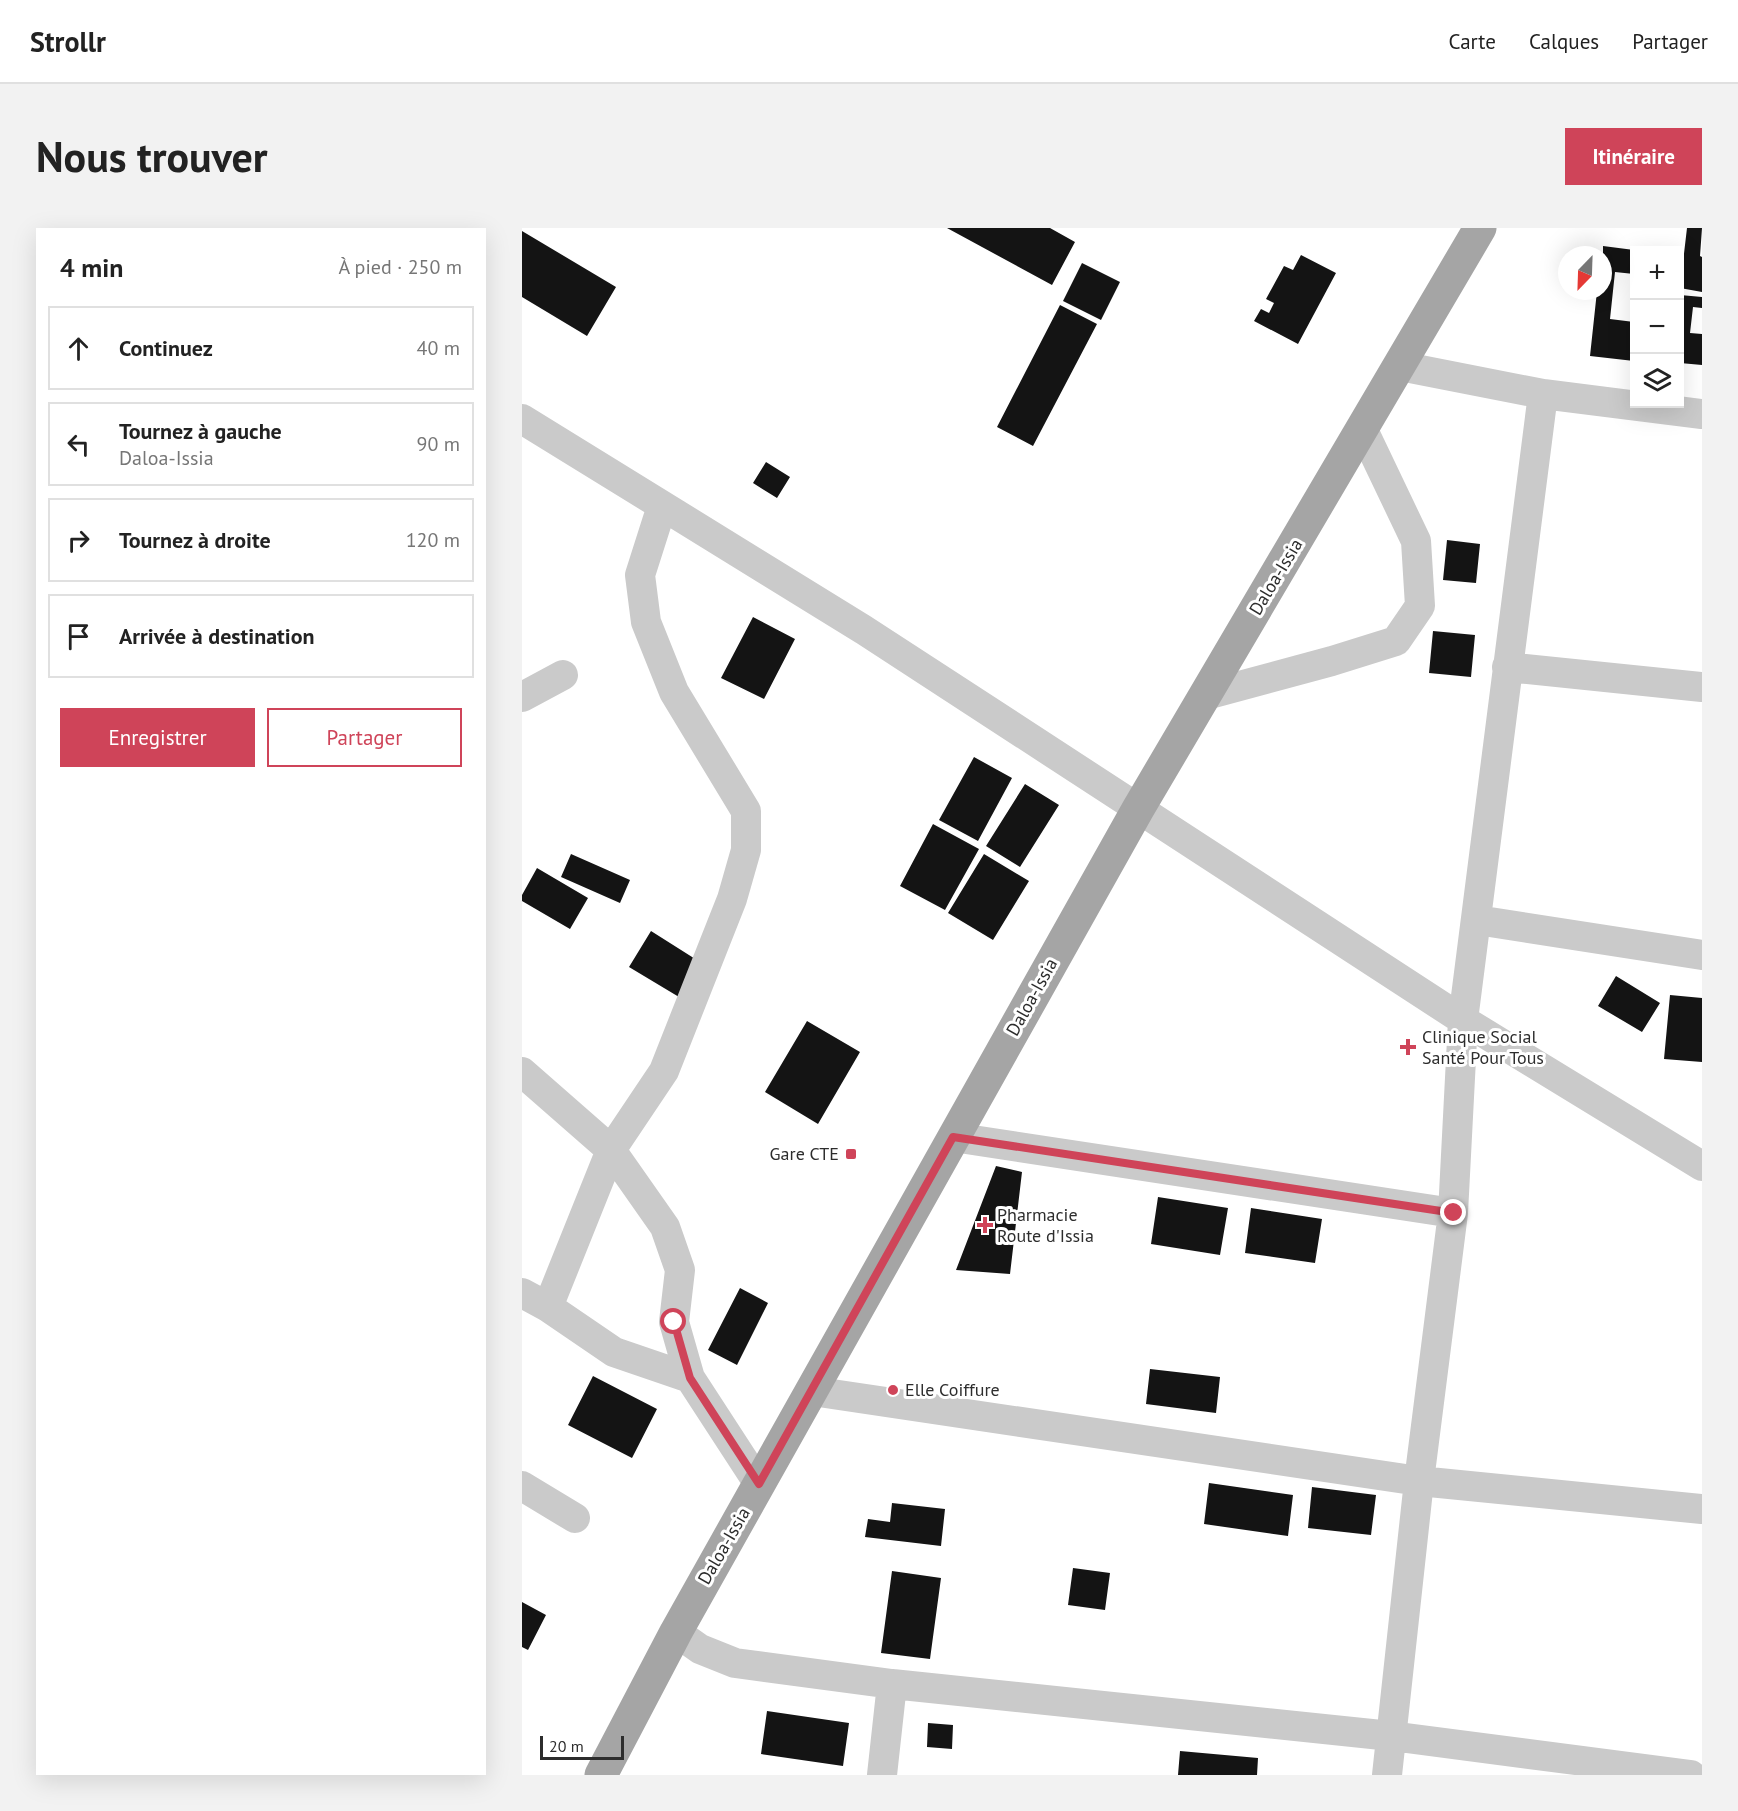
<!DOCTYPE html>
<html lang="fr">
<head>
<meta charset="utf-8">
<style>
  :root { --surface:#fff; --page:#f2f2f2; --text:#222; --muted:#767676; --line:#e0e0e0; --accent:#cf4459 }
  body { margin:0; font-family:"PT Sans",sans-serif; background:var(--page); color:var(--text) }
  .controls { position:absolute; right:18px; top:18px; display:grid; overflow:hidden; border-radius:0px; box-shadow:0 6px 24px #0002 }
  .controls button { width:54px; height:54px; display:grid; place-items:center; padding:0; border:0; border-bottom:2px solid var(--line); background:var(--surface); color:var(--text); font:30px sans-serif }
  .compass { position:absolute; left:1036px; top:18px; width:54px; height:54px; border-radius:50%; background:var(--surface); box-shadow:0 6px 24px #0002; rotate:203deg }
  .scale { position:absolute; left:18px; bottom:15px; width:84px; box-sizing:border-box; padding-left:6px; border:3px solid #2d2d2d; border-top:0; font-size:16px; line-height:21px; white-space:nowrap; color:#2d2d2d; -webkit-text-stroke:4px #fff; paint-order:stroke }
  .stop { position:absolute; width:18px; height:18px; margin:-14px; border:4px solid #cf4459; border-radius:50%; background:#fff }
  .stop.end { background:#cf4459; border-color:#fff; box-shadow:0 2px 6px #0008 }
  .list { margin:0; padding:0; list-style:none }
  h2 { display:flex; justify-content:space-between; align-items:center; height:78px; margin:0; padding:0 24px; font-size:26px }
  h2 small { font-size:20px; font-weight:400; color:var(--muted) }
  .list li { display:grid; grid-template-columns:39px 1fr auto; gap:18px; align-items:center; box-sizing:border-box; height:84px; margin:0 12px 12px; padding:0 12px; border:2px solid var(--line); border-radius:0px }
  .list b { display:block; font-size:22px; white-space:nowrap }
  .list p { margin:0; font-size:20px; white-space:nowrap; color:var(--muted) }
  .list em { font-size:20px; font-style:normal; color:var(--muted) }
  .actions { display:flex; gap:12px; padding:18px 24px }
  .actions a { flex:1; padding:14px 0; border:2px solid var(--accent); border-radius:0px; text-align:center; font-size:21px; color:var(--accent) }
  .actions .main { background:var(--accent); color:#fff }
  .icon { flex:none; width:33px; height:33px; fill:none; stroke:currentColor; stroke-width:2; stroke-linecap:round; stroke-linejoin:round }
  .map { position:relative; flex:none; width:1180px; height:1547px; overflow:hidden; border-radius:0px }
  header { display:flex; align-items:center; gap:36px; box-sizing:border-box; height:84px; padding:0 30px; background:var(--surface); border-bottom:2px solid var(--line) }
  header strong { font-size:28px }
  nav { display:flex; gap:33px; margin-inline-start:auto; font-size:21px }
  .intro { display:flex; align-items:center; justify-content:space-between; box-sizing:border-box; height:144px; padding:0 36px }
  h1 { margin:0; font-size:42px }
  .button { padding:15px 27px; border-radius:0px; background:var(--accent); color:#fff; font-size:21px; font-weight:700 }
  main { display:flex; gap:36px; padding:0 36px }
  aside { flex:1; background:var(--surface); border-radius:0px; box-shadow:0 6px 24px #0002 }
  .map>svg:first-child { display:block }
</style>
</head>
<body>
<header>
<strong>Strollr</strong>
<nav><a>Carte</a><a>Calques</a><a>Partager</a></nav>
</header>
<div class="intro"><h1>Nous trouver</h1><a class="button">Itinéraire</a></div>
<main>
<aside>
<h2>4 min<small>À pied · 250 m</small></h2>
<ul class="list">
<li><svg class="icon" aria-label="ahead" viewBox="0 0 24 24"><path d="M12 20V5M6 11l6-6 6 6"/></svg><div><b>Continuez</b></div><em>40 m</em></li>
<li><svg class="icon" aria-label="left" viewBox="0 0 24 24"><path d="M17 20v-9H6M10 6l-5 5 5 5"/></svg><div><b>Tournez à gauche</b><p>Daloa-Issia</p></div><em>90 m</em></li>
<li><svg class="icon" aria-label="right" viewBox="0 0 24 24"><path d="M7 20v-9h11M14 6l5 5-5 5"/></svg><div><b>Tournez à droite</b></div><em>120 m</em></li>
<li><svg class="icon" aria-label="arrive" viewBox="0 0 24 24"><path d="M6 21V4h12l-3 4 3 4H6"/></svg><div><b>Arrivée à destination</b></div></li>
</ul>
<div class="actions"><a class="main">Enregistrer</a><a>Partager</a></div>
</aside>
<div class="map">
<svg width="1180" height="1547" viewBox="0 0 1180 1547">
  <rect width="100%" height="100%" fill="#fff"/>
  <path fill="#141414" d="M425,0H528L553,14L530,57Z
    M1165,0H1180L1178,28L1180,29V64L1158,60Z
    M0,3L94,59L65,108L0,69Z
    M1081,18L1112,22V46L1093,44L1088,91L1112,94V133L1068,128L1075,63H1081Z
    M779,27L814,45L776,116L732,93L739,81L747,85L752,75L744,71L762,38L771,42Z
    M560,35L598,54L579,92L541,73Z
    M1158,67L1180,69V80L1171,79L1168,105L1180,106V137L1158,135Z
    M538,77L575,96L511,218L475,199Z
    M244,234L268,249L255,270L231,255Z
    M925,312L958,316L954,355L921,352Z
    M231,389L273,411L242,471L199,450Z
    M911,403L953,407L949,449L907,445Z
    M452,529L490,550L456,613L417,592Z
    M503,556L537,577L498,639L464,618Z
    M411,596L457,621L423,682L378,658Z
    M49,626L108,652L98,675L39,649Z
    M462,626L507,653L471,712L426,685Z
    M15,640L66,670L48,701L0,673V667Z
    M129,703L178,734L157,769L107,739Z
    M1094,748L1138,775L1120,804L1076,778Z
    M1148,767L1180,770V834L1142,831Z
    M285,793L338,824L296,896L243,864Z
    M474,938L500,944L488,1046L434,1042Z
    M636,969L706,980L698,1027L629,1016Z
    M729,980L800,991L793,1035L723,1025Z
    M218,1060L246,1075L215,1137L186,1122Z
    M628,1141L698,1149L694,1185L624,1176Z
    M71,1148L135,1181L110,1230L46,1197Z
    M687,1255L771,1267L766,1308L682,1296Z
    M790,1259L854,1267L849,1307L786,1300Z
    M370,1275L423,1281L419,1318L343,1309L346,1291L368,1294Z
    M551,1340L588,1345L583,1382L546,1377Z
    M370,1343L419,1350L408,1431L359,1425Z
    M0,1374L24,1387L6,1422L0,1419Z
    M245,1483L327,1495L321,1538L239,1526Z
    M406,1495L431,1497L430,1521L405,1519Z
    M658,1523L736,1530L735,1547H656Z"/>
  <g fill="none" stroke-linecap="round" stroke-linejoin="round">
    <path stroke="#cacaca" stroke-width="30" d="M878,138L1021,166L1180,186
      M0,191L342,402L941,792L1180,938
      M985,439L1180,459
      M684,467L810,433L874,413L898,378L894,313L841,202
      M0,469L41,447
      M955,692L1180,727
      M0,844L89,922L143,999L158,1042L152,1094L168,1150L237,1256
      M431,909L931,985
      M0,1065L26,1079L92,1124L168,1150
      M26,1079L89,922L142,843L210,671L224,622V583L152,464L124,394L118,347L140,278
      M290,1163L897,1253L1180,1281
      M0,1258L53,1290
      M154,1404L178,1421L213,1435L370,1456L869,1508L1169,1547
      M360,1547L370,1456
      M865,1547L897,1253L931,985L941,792L1021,166"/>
    <path stroke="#a5a5a5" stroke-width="33" d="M79,1547L154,1404L616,581L958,0"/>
  </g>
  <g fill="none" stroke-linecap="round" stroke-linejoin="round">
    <path stroke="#cf4459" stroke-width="8" d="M152,1094L168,1150L237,1256L431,909L932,985"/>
  </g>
  <g fill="#cf4459" stroke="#fff" stroke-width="2">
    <path d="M883 810h6v6h6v6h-6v6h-6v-6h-6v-6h6z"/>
    <rect x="323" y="920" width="12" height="12" rx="3"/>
    <path d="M460 988h6v6h6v6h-6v6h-6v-6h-6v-6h6z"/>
    <circle cx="371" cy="1162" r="6"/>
  </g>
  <g text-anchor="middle" stroke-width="6" stroke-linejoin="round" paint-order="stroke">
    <g font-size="18" fill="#2d2d2d" stroke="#fff">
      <text transform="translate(754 349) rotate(-59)" y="6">Daloa-Issia</text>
      <text transform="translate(510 769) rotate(-61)" y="6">Daloa-Issia</text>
      <text transform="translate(202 1318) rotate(-60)" y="6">Daloa-Issia</text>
    </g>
    <g font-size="18" fill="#2d2d2d" stroke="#fff" text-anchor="start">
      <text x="900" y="815">Clinique Social<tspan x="900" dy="21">Santé Pour Tous</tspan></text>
      <text x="317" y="932" text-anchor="end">Gare CTE</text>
      <text x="475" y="993">Pharmacie<tspan x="475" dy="21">Route d'Issia</tspan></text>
      <text x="383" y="1168">Elle Coiffure</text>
    </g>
  </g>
</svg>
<div class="controls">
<button>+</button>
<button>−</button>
<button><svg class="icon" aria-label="layers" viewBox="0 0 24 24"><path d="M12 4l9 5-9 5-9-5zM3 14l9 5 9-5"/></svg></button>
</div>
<svg class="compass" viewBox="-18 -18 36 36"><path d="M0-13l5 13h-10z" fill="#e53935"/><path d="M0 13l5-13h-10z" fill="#767676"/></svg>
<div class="scale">20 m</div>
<div class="stop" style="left:152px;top:1094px"></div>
<div class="stop end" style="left:932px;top:985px"></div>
</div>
</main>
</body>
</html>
